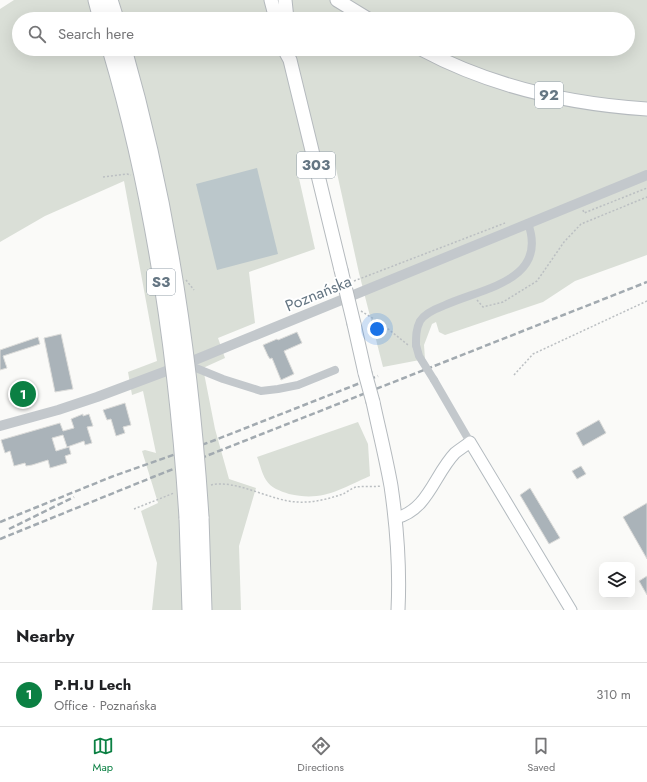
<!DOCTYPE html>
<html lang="en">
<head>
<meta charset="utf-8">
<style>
  :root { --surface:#fff; --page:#f2f2f2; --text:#202124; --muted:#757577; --line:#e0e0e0; --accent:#0b8043 }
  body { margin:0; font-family:Jost,sans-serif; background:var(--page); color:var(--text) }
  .controls { position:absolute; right:12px; bottom:12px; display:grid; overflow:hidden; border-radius:8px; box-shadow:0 4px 16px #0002 }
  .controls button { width:36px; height:36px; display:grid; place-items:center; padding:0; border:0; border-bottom:1px solid var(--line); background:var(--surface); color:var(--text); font:20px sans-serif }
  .you { position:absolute; left:377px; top:329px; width:14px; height:14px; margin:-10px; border:3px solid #fff; border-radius:50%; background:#1a73e8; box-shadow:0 0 0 6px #1a73e833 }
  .badge { display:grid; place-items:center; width:26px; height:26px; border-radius:50%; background:var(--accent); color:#fff; font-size:13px; font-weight:700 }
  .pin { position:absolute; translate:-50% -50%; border:2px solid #fff; box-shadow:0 1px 4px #0006 }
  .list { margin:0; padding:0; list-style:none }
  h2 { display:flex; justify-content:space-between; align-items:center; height:52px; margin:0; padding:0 16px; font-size:17px }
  h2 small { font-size:13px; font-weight:400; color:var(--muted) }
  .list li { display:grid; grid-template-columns:26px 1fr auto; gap:12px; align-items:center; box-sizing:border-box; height:64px; padding:0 16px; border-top:1px solid var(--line) }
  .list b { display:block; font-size:15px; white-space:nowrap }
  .list p { margin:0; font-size:13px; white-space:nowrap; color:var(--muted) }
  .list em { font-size:13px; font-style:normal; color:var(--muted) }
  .icon { flex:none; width:22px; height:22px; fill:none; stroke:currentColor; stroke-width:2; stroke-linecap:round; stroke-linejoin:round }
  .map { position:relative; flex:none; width:647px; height:610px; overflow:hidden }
  .search { position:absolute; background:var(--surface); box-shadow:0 4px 16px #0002; left:12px; right:12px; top:12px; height:44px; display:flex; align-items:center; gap:10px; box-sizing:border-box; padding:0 14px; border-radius:22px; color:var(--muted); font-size:15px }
  .sheet { height:116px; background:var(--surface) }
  nav { display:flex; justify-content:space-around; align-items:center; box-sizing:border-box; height:56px; border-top:1px solid var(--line); background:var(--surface); font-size:11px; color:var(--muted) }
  nav a { display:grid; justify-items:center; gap:2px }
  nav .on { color:var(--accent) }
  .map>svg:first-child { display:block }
</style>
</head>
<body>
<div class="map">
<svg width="647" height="610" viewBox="0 0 647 610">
  <rect width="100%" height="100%" fill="#fafaf8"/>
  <path fill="#dadfd7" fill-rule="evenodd" d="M14,0H647V255L575,281L543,302L445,335L439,332L436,322L432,324L424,345L425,359L383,367L359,273L335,164L298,174L315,249L249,272L255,323L218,338L225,358L203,368L215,429L229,479L256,488L239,546L241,610H152L157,563L141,511L158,503L142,451L145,450L156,453L143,391L132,395L128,372L157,361L124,181L45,216L0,242V9ZM19,19H628V49H19Z
    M358,422L368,444L370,476C340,489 323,502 289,494C280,491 271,488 266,480C262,474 260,464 257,457Z"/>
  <path fill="#bbc7cb" d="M257,168L278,254L217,270L196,184Z"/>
  <path fill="#aab3b9" stroke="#dcdcda" d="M297,332L302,343L284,351L294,374L281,380L272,358L270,359L268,356L263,345L277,339L278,340Z
    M61,334L73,389L55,392L44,338Z
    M38,337L40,344L3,356L7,368L0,370V350Z
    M32,385L35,398L14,404L10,391Z
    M125,403L131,425L123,427L125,433L116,436L111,419L107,420L103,410Z
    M83,414V416L89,414L93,426L87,427L92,443L85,445L84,441L67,447L63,435L52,438L56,451L69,447L71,454L65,456L67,463L50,468L48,460L32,465L26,466L25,463L14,466L10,451L5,453L1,440L60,423L63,431L74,428L71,419Z
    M599,420L606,433L583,446L576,433Z
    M581,466L586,474L577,479L572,471Z
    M530,488L560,538L549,544L520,495Z
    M647,503V559L623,517Z
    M647,576V595L639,581Z"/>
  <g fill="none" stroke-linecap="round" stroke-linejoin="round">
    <g stroke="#b3babf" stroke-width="13">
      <path id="secondary" d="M396,518C428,510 434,475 455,453C460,449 465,446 470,442L571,610"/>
    </g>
    <g stroke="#b5babe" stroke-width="15">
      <path id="primary" d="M271,0L276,19
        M285,0L287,19
        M337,0L368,19
        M284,49L290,60L341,270
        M421,49C490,86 569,104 647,109
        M354,324L365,373
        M373,402C379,430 386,458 391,486C397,527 400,569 398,610"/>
    </g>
    <g stroke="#b4b9bd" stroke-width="17">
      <path id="motorway" d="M96,0L101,19
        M110,0L116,19
        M201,517L204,610
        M187,518L190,610"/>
    </g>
    <path stroke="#bbbfc2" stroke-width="1.5" stroke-dasharray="2 2" stroke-linecap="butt" d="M103,177L127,174L131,175
      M583,210L584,213L647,188
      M186,280L194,290
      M354,281L505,223
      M477,300L483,307L503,302L537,281L564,242L581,224L647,197
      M361,311L382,324L408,345
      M514,375L533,354L647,301
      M211,485C236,479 271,501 297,502C313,503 328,499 343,494C347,492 352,488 356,487C364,486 373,487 381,486
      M134,509L174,493"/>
    <path stroke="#c3c8cc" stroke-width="8" d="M416,345C416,336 416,329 420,321C425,313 435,309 443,306C481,288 549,282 528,223
      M186,364L223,379L261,391L278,389L298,385L335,370
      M434,380L470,442"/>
    <path stroke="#c3c8cc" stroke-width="10" d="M0,426L58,410L97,397L185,364L647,175"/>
    <use href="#secondary" stroke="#fff" stroke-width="11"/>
    <use href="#primary" stroke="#fff" stroke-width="13"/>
    <use href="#motorway" stroke="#fff" stroke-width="15"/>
    <path stroke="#a2aab0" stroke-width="2.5" stroke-dasharray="6 3" stroke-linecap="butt" d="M0,522L111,477L210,442L378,376
      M9,529L74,497
      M0,539L153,477L647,282"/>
    <g stroke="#b5babe" stroke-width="15" stroke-linecap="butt">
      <path id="primary-bridge" d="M341,270L354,324
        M365,373L373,402"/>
    </g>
    <g stroke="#b4b9bd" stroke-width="17" stroke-linecap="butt">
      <path id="motorway-bridge" d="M110,49C155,201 177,360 187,518
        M124,49C168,202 191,359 201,517"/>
    </g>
    <path stroke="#c3c8cc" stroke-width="8" d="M416,345L419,356L434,380"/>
    <use href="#primary-bridge" stroke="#fff" stroke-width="13"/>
    <use href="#motorway-bridge" stroke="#fff" stroke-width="15"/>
  </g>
  <g text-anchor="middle" stroke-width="4" stroke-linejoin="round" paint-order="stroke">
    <g fill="#fff" stroke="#939fa8" stroke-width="1">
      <rect x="535" y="82" width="28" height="26" rx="3"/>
      <rect x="297" y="152" width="38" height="26" rx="3"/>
      <rect x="147" y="269" width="28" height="26" rx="3"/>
    </g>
    <g font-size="15" font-weight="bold" fill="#657683">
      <text x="549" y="100">92</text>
      <text x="316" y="170">303</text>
      <text x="161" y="287">S3</text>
    </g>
    <g font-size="16" fill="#657683" stroke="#fff">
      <text transform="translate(318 293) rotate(-22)" y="6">Poznańska</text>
    </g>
  </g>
</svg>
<div class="controls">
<button><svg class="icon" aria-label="layers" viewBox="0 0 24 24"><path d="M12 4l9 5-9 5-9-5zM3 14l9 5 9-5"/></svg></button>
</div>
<div class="you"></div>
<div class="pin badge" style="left:23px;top:394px">1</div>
<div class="search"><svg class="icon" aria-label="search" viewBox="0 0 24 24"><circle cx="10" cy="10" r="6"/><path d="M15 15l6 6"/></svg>Search here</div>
</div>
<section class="sheet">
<h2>Nearby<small></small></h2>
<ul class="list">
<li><span class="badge">1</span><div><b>P.H.U Lech</b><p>Office · Poznańska</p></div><em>310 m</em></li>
</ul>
</section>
<nav>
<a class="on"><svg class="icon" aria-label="map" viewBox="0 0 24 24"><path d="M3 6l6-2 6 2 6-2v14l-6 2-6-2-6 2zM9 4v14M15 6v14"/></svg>Map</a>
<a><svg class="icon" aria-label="directions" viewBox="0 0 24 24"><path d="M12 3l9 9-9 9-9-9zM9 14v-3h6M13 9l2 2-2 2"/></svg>Directions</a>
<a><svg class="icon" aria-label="saved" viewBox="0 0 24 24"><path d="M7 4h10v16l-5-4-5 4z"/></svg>Saved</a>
</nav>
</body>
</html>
